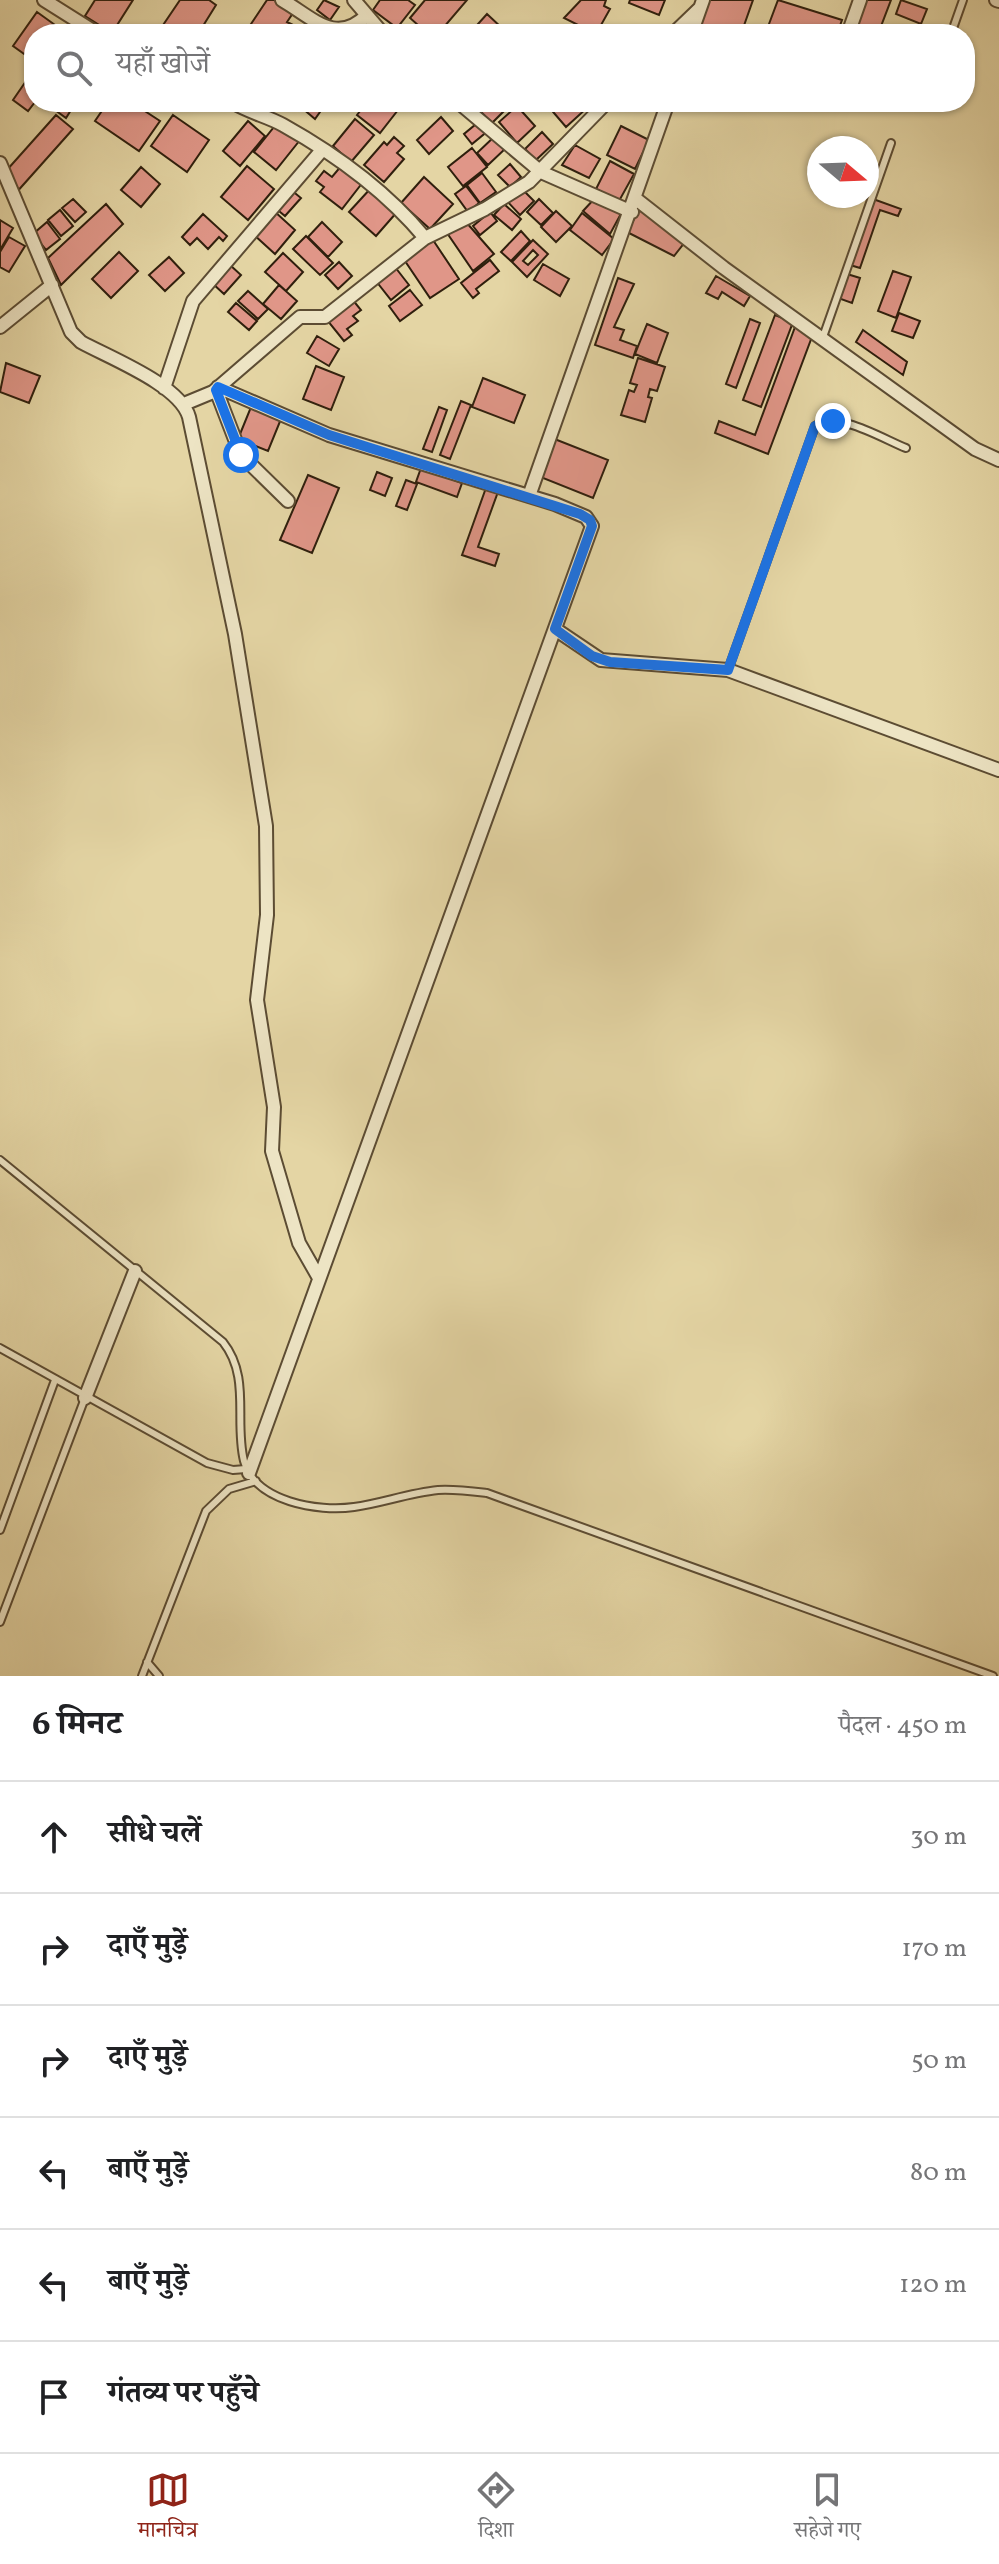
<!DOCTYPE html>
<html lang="hi">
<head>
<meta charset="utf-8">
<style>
  :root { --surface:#fff; --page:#f6f6f6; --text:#202124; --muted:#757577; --line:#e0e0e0; --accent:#8f2418 }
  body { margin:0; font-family:Vollkorn,"Noto Serif Devanagari",serif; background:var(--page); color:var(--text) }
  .compass { position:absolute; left:807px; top:136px; width:72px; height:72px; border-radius:50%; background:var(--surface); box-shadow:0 2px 6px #0004; rotate:109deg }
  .stop { position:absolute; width:24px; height:24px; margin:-18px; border:6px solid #1a73e8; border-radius:50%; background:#fff }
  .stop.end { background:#1a73e8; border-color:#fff; box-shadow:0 2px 8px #0008 }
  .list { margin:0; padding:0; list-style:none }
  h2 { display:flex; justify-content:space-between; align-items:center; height:104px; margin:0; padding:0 32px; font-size:34px }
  h2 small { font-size:26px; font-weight:400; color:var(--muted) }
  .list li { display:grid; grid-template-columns:52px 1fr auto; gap:24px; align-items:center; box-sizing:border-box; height:112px; padding:0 32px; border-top:2px solid var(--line) }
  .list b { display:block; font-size:30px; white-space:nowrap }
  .list em { font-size:26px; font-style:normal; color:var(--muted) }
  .icon { flex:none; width:44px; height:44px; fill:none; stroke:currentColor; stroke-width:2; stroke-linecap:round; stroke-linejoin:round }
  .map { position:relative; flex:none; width:999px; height:1676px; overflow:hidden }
  .search { position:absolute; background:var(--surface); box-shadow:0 2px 6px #0004; left:24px; right:24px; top:24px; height:88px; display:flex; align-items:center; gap:20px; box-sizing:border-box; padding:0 28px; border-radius:32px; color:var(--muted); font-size:30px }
  .sheet { height:776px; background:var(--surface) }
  nav { display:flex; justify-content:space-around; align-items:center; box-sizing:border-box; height:112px; border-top:2px solid var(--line); background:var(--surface); font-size:22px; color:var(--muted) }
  nav a { display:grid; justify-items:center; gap:4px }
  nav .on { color:var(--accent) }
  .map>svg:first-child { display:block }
</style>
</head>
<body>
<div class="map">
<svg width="999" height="1676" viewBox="0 0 999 1676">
  <rect width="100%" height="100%" fill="#e4d5a4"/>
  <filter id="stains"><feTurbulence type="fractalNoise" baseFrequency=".0025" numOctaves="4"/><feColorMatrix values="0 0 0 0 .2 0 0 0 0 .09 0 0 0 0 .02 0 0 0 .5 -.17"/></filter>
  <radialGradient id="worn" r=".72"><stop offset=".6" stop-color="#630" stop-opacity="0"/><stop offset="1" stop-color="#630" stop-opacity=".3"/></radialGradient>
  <path fill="#e09688" stroke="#2f1f0d" stroke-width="2" fill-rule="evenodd" d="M95,0H133L112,33L85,16Z
    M180,0H209L216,5L198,34H157Z
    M267,0H278L295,10L287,22L295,26L290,34H253L247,30Z
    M324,0L339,7L330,20L317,10Z
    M380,0H408L415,5L397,28L373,10Z
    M425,0H467L438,34H428L410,18Z
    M581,0H606L604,6L610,9L596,34L564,18Z
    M630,0H665L659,15L629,3Z
    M706,0H753L741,34H695Z
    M778,0L842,20L837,34L766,32Z
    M864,0H891L878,34L853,28Z
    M901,0L927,9L921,24L896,14Z
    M37,12L62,30L60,34H34V61L13,46Z
    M487,14L503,29L498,34H469Z
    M33,71L35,102L28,111L13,100Z
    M54,102H76L66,118L51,107Z
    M108,102H131L160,121L139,151L95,121Z
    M295,102H327L315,119Z
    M367,102H388L398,110L380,133L357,115Z
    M487,102H513L492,123L479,110Z
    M552,102H584L588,107L566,127L548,106Z
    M517,106L535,126L517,143L499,122Z
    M56,115L73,129L15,194L6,171Z
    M173,115L209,140L187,172L151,146Z
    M441,117L453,131L429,154L417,140Z
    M355,119L374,135L351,162L333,146Z
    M481,120L489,130L472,144L464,134Z
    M248,121L265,136L240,166L223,151Z
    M278,122L300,140L276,170L254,152Z
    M621,126L649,140L635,169L607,155Z
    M542,132L553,144L536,160L525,149Z
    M495,136L506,148L488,165L477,153Z
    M394,137L404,146L397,153L404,159L384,182L364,165L384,142L387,145Z
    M575,145L600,159L589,178L562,165Z
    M472,148L487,167L463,186L448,167Z
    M610,161L634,174L619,201L596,189Z
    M510,164L521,177L510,187L498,175Z
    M342,165L363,182L342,209L320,192L324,187L316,181L324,171L332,177Z
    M247,166L274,189L248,220L221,197Z
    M141,167L160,184L141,207L121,190Z
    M482,173L496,192L480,203L467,185Z
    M424,177L453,204L430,229L401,203Z
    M466,186L479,203L468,212L455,194Z
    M371,188L397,212L376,236L349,212Z
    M290,189L301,198L285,216L274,207Z
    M522,189L534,201L520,215L506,200Z
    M595,198L623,210L610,234L583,211Z
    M73,199L86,212L75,222L62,208Z
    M539,199L553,213L541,225L527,212Z
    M873,199L901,209L898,216L880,210L860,268L850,265Z
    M106,204L123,224L61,285L48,258Z
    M504,204L521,219L512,230L494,215Z
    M60,210L73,226L61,236L48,220Z
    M639,210L685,242L674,256L627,232Z
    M274,211L295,230L275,254L253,234Z
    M556,211L572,226L556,242L541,227Z
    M490,212L497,221L480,235L473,226Z
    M582,213L614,239L602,255L570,230Z
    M203,214L227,236L223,241L219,237L208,249L197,238L190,245L182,237Z
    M0,220L13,228L0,250Z
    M47,222L60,239L46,250L33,234Z
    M322,222L342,242L328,257L308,237Z
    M466,222L494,254L473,271L445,230Z
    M521,231L530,241L511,261L501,252Z
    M306,236L333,263L320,275L293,249Z
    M9,237L25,246L9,272L0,267V252Z
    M433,240L459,279L430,298L405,261Z
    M533,240L548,254L527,277L512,262ZM533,250L538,255L528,265L523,261Z
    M119,252L138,271L111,298L92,279Z
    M283,253L303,272L286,291L265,272Z
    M169,257L184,273L165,291L149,275Z
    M490,260L499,271L476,289L479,293L473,298L461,283Z
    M339,262L352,276L338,289L325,275Z
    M543,264L569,279L560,296L534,280Z
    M230,265L241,275L224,294L212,283Z
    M395,267L409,285L391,300L376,281Z
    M893,271L911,277L896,318L878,311Z
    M847,274L860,278L852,303L838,298Z
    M716,276L750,296L744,306L722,292L718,299L706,293Z
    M618,278L634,284L614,327L624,330L620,340L637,346L633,358L595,345Z
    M279,285L297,301L281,319L263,304Z
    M410,290L422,305L400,321L389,306Z
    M248,291L268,309L258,319L238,301Z
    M352,299L361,310L353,316L358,321L347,329L352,335L344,341L327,320Z
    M236,303L257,321L249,330L228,312Z
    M899,313L920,321L913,338L892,331Z
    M775,315L793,322L761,407L743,400Z
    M750,319L760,323L736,388L726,384Z
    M647,324L668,333L657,363L635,354Z
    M795,327L813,334L768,454L715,433L719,421L755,435Z
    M863,330L907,362L903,375L856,342Z
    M317,336L339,349L329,366L307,353Z
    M638,358L665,367L657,391L650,389L648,397L652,398L645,422L621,415L629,390L634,392L637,385L630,383Z
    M6,363L40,376L29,403L0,392Z
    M316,366L344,377L331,410L303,399Z
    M483,378L525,395L514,423L472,407Z
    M461,401L471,405L450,459L440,455Z
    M251,407L281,419L268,451L238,439Z
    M439,407L447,410L432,452L423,449Z
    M552,438L608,460L593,498L538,476Z
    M421,468L462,483L457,497L416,482Z
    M377,472L392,478L385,496L370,490Z
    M308,475L339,488L312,553L280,540Z
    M406,480L417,484L407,510L396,506Z
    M487,485L499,489L478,547L499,554L495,566L462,555Z"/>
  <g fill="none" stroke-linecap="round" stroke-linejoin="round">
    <g stroke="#5c4c33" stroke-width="10">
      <path id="lane" d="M951,34L963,0
        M823,337L891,143
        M728,670L815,426C837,410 883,439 906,448
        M0,1160L223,1342C251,1377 234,1421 244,1461C255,1502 318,1512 354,1507C382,1503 409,1493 438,1490C454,1489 470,1491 487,1493L993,1676
        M0,1348L207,1463L233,1470L246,1469
        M0,1530L55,1380
        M0,1622L85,1398
        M147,1662L159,1676
        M142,1676L206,1511L229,1489L256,1481"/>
    </g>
    <g stroke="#5c4c33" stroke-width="16">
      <path id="street" d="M44,0L98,34
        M282,0C313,18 336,46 367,15
        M354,0L383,34
        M996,0L999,1
        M673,34L700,8
        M691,34L703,0
        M848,34L860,0
        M232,102C250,113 267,116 283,125C335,154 387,192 425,238
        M458,102L541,172L632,212
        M0,163L71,332L81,342C110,358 180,385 189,417L235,634L266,826L267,915L257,1000L274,1107L272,1151L299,1243L319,1278
        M636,199L724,268L975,449L999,460
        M0,327L52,285
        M218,387L329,435L555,504L586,517L592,526L249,1473
        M164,388L193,301L322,150
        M216,390L241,455L288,501
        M184,404L213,392L300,317H325L425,238L485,209L529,182L607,102
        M529,496L668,102
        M555,629L601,660L728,670L999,770
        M85,1398L135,1271"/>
    </g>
    <use href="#lane" stroke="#ede4c4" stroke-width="6"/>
    <use href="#street" stroke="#ede4c4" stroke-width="12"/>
  </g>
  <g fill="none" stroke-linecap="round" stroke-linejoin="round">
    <path stroke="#1a73e8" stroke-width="10" d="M241,455L216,390L218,387L329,435L580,514L590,520L592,526L555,629L592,656L610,662L728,670L815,426L833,421"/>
  </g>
  <rect width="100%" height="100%" filter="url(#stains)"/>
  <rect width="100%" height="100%" fill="url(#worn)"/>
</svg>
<svg class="compass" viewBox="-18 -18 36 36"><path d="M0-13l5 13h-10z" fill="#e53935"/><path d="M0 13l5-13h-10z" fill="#757577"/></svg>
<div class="stop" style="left:241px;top:455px"></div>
<div class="stop end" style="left:833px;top:421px"></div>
<div class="search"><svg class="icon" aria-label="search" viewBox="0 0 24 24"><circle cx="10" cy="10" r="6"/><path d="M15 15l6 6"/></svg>यहाँ खोजें</div>
</div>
<section class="sheet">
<h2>6 मिनट<small>पैदल · 450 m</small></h2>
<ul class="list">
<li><svg class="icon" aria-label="ahead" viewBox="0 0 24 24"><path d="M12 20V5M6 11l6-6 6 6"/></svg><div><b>सीधे चलें</b></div><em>30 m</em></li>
<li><svg class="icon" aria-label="right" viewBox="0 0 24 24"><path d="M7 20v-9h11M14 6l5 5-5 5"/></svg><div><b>दाएँ मुड़ें</b></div><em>170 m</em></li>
<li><svg class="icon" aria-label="right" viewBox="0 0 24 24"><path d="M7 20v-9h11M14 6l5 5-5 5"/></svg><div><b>दाएँ मुड़ें</b></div><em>50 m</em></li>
<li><svg class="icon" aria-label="left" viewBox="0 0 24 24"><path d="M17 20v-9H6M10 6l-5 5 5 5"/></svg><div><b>बाएँ मुड़ें</b></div><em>80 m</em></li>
<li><svg class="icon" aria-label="left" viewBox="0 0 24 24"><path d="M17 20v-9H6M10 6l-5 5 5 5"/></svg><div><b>बाएँ मुड़ें</b></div><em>120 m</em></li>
<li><svg class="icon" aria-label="arrive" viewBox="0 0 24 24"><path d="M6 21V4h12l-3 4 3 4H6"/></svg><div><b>गंतव्य पर पहुँचे</b></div></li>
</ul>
</section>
<nav>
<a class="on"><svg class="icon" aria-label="map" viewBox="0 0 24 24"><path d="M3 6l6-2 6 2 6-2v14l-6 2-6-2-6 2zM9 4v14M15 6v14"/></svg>मानचित्र</a>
<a><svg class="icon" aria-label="directions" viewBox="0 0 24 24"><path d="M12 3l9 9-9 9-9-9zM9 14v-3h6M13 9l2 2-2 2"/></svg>दिशा</a>
<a><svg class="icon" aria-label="saved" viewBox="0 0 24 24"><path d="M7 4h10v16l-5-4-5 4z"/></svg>सहेजे गए</a>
</nav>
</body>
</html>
